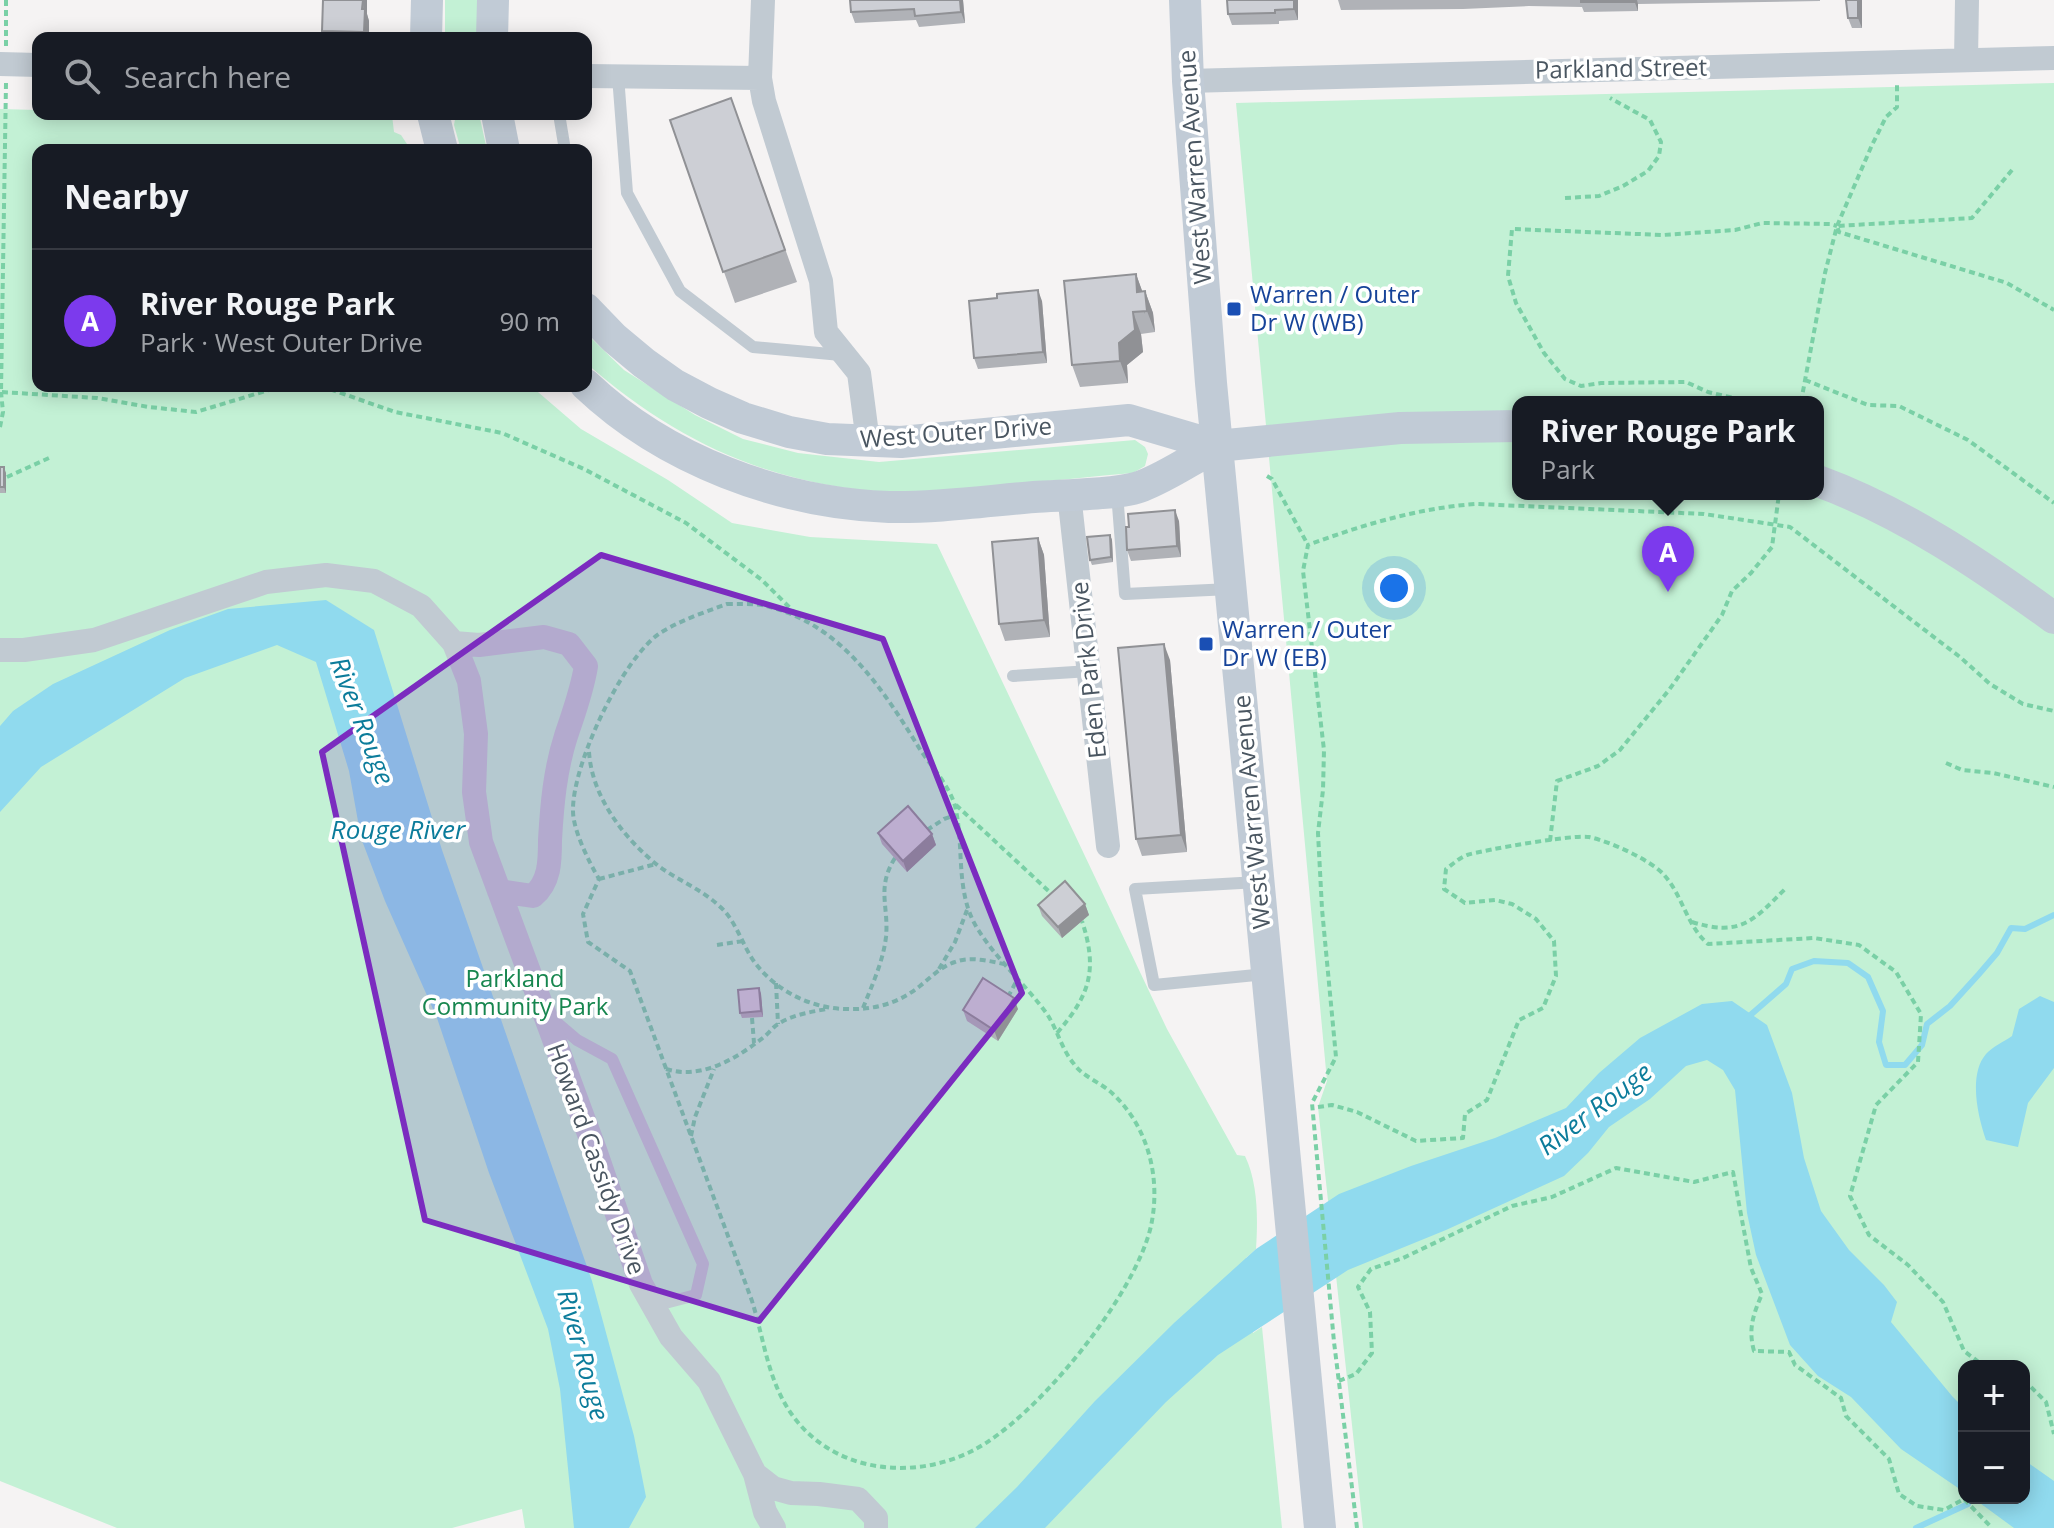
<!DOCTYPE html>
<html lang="en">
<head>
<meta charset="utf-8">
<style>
  :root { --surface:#171b24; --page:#242831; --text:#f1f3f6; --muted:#9ea1a6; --line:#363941; --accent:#7c3aed }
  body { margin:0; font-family:"Open Sans",sans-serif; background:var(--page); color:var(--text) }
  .controls { position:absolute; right:24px; bottom:24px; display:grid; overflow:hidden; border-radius:16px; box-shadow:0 4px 20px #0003 }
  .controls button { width:72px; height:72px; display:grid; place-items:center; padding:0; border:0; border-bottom:2px solid var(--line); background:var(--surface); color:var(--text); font:40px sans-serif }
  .you { position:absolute; left:1394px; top:588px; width:28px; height:28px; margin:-20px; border:6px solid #fff; border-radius:50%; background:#1a73e8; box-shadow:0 0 0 12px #1a73e833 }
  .badge { display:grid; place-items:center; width:52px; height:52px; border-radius:50%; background:var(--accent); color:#fff; font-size:26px; font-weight:700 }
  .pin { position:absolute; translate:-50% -66px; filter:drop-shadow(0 2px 4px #0008) }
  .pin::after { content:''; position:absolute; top:42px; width:28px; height:24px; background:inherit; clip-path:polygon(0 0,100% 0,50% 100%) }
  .popup { position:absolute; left:1512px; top:396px; width:312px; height:104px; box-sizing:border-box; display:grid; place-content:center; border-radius:16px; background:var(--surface); filter:drop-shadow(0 2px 6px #0005); font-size:26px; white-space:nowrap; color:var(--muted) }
  .popup b { font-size:30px; color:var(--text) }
  .popup::after { content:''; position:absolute; left:50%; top:100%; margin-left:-16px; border:16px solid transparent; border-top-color:var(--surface) }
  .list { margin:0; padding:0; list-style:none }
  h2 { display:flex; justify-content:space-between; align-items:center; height:104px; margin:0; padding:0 32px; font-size:34px }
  h2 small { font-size:26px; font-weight:400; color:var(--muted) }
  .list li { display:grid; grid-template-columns:52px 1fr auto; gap:24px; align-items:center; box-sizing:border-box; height:144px; padding:0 32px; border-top:2px solid var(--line) }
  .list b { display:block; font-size:30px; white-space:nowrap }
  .list p { margin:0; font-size:26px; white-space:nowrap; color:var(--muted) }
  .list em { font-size:26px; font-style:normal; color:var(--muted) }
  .icon { flex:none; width:44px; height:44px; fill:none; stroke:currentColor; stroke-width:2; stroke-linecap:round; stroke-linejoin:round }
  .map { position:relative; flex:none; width:2054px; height:1528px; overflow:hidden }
  .search { position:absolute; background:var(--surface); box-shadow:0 4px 20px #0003; left:32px; top:32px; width:560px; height:88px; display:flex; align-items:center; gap:20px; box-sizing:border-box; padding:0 28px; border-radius:16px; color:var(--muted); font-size:30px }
  .panel { position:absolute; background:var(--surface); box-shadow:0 4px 20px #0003; left:32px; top:144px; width:560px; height:248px; border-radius:16px }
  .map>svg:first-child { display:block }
</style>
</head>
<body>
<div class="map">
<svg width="2054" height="1528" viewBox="0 0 2054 1528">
  <rect width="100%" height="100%" fill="#f5f3f3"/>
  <path fill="#c3f1d5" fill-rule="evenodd" d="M445,0H478L477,38H445Z
    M2054,83V1528H1363L1318,1107L1327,1081L1236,103ZM1518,402H1818V494H1518ZM1964,1366H2024V1498H1964Z
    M0,109L38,110V114L392,115L394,132L401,135L411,150H38V386H531L581,429L668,480L732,523L810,537L937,544L1167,1029L1237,1155L1245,1156C1258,1183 1258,1219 1256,1249L1246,1258L1253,1333L1262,1327L1282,1528H525L522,1509L452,1528H117L0,1481Z
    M456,114H479L487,150H461L454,125Z
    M586,333L624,370L695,415L743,439L798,453L879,462L1135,440L1145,447L1148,454L1145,466L1133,473C1087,477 1040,482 993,486C969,488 944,493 920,493C789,493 684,449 586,363Z"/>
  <path fill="#90daee" d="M326,600L374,630L442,850L592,1281L634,1436L646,1497L629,1528H574L560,1389L548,1329L489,1173L437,1018L385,901L361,838L349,771L316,662L277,645L185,678L41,767L0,812V726L13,711L53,684L170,630L228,609Z
    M2040,996L2054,1002V1068L2028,1103L2018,1147L1986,1140C1978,1117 1968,1075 1986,1054C1992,1047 2005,1041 2012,1036L2019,1009Z
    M1732,1001L1767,1025L1792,1093L1804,1158L1821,1211L1849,1250L1884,1285L1897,1302L1891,1322L1952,1396L1964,1408V1492L1901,1449L1851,1397L1818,1376L1790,1345L1756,1255L1747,1213L1735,1090L1723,1070L1707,1060L1686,1066L1650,1099L1609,1127L1588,1153L1564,1176L1446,1230L1348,1270L1218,1355L1166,1402L1045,1528H975L1017,1487L1095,1401L1174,1323L1256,1249L1339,1194L1411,1166L1495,1138L1566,1108L1599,1073L1640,1038L1702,1004Z
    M2024,1460L2054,1481V1528H2014L1973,1498H2024Z"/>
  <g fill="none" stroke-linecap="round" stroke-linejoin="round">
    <path stroke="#90daee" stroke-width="6" d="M1747,1018L1786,984L1792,969L1814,961L1848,963L1868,977L1883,1011L1879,1042L1886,1065H1905L1922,1045L1927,1024L1950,1006L1979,974L1997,953L2011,928L2025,929L2054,915
      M1916,1528L1968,1504L1970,1498"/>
    <path stroke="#7ad0a6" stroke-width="4" stroke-dasharray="6 4" stroke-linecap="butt" d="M6,46V0
      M6,83L1,392L97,398L149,407L196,412L282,386
      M2012,170L1972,218L1837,226L1839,232L2007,283L2054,310
      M1565,198L1599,196L1623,186L1648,171L1659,156L1661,142L1650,120L1610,98
      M1805,380L1868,405L1899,406L1968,440L2054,503
      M321,386L395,412L502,433L584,469L686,523L762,580L797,615
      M1751,402L1708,392L1686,382L1601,383L1581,386L1565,379L1544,353L1516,303L1508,276L1512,229L1663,235L1735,230L1762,223L1830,224L1837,226
      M1801,402L1825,273L1837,226L1872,145L1886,117L1897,107V84
      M0,427L3,412L1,392
      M1267,476L1272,479L1308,545
      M7,477L49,458
      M727,604C741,604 757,603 770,607C843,626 884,691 921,751C932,767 950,787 955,806C965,847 954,894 979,931C998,961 1026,985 1047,1014C1057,1029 1062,1050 1074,1064C1083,1077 1102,1083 1113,1094C1149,1128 1161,1179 1151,1226C1135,1296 1036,1419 972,1451C914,1480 838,1473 796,1420C768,1385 765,1342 752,1301L630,971L588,942L583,914L599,879C589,862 573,830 573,811C572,765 622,659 660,633C681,620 705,612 727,604Z
      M589,752C592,796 622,836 656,864C675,879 699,888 717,904C735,918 741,942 753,960C774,990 811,1009 847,1009C875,1010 899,1003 920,986C931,977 942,966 955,962C971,956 988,961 1004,964
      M1946,763L1962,770L1993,773L2054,787
      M956,805L1055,897
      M927,830L944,819L956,815
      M1550,841L1557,781L1598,766L1620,750L1669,690L1722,615L1732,591L1751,573L1772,547L1779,494
      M599,879L656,864
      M1692,922C1741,937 1753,921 1786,888
      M717,945L743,941
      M939,969L955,942L967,910
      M776,983L778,1024
      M1008,997L1018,978
      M863,1008C872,985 883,962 886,937C889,906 876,888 895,858
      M752,1018L754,1043
      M1057,1033C1090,995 1098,970 1082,921
      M666,1069C701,1080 736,1059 764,1037C769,1033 773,1027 778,1024C792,1015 810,1012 827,1009
      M1318,1107L1332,1105L1357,1112L1416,1141L1463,1138L1465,1114L1487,1100L1519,1020L1543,1008L1556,976L1554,941L1536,919L1512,904L1495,900L1465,903L1444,889L1446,869C1453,864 1459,858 1467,855C1483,850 1575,834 1589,837C1609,841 1653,861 1665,876C1683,897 1687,926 1708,944L1814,938L1859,945L1896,972L1921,1014L1918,1062L1876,1105L1850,1196L1869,1235L1908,1265L1943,1302L1964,1351L1984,1366
      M691,1136L695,1117L714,1069
      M2024,1380L2046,1402L2054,1434
      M1339,1381L1356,1374L1372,1353L1370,1312L1358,1287L1371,1269L1403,1258L1512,1206L1552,1197L1616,1168L1694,1182L1733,1172L1751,1268L1762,1294C1753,1315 1748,1329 1754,1351L1789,1352L1795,1365L1841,1398L1846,1416L1889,1459L1899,1494L1917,1506L1944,1510L1964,1499L1992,1528
      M1357,1528L1334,1342L1312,1103L1336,1057L1322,909L1318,833L1323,790L1324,750L1303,571L1308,545C1362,525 1418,508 1476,504L1704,514L1790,527L1960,657L1990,684L2023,704L2054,711"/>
    <path stroke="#c1cad2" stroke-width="12" d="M618,76L627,193L680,291L753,347L841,355
      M559,114L565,150
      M1117,493L1125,594L1230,589
      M1013,676L1090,671
      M1258,882L1135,889L1154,985L1266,974
      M550,1017L577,1040L612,1059L703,1264L696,1295L669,1302L650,1290"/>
    <path stroke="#c1cad2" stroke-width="24" d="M763,0L760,78L764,101L821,281L826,332L859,373L868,442
      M1966,60L1967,0
      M0,64L38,65
      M586,76L760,78
      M1188,81L2054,58
      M1069,494L1108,846
      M454,643L479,645L544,637L569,644L586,666C582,691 574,712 566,736C555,770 552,805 550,840C550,861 550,882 533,896L499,891
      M0,650H24L94,640L266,582L326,575L374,581L421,606L454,643L469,681L476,734L474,792L481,842L595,1150L641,1284L671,1337L709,1381L755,1474L765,1512L774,1528
      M755,1474L773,1488L791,1493L819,1494L858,1499L876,1518V1528"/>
    <path stroke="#c1cbd6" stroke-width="32" d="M1185,0L1188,81L1211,383L1320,1528
      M426,38L427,0
      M492,38L493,0
      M433,114L442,150
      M497,114L504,150
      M586,309L614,338L644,363L675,385L709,403L743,418L789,432L827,439L901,442L1129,420L1217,446L1400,428L1518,426
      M586,385C665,460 780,503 889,507C937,508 986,501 1034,497C1059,495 1121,495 1142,486C1168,476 1192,459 1217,446
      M1818,481C1903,512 1981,565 2054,618"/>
  </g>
  <path fill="#b0b2b7" d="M323,0H367V14L369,21V38H324L322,31Z
    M850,0H963L965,23L919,27L916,20L855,23L851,12Z
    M1227,0H1298V20L1279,21V24L1232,25L1228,14Z
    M1338,0H1820V1L1638,4V11L1584,12L1582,7L1529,6L1463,9L1341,10Z
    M1846,0H1862V28H1852L1848,18Z
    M731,98L797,282L735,303L670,120Z
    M1136,274L1142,291H1145L1153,313L1155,332L1141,334L1143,352L1127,365L1128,383L1080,387L1072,365Z
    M997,298L1042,301L1047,363L978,369L974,358Z
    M0,467L6,473V493H0Z
    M1179,521L1181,557L1131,561L1127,550Z
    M1110,535L1112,540L1113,562L1092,565L1090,560Z
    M1038,538L1044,555L1050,637L1005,641L999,624Z
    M1170,660L1187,852L1142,856L1136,839Z
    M878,833L932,834L936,845L907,872L882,844Z
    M1085,904L1089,915L1062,938L1042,916L1038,905Z
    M759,988L761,994L763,1017L742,1018L740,1013Z
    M1018,1009L998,1041L967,1021L963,1010Z"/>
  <path fill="#909195" d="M363,0H367V14L369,21V38H367L364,32Z
    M960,0H963L965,23L961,12Z
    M1294,0H1298V20L1294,9Z
    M1634,0H1637L1638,4V11Z
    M1858,0H1862V28L1858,18Z
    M1136,274L1144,296L1145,314L1137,292Z
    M1038,290L1042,301L1047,363L1043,352Z
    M1145,291L1153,313L1155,332L1147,311Z
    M1133,312L1141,334L1143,352L1127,365L1128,383L1120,361L1119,343Z
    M4,467L6,473V493L4,487Z
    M1175,510L1179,521L1181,557L1177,546Z
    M1110,535L1112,540L1113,562L1111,557Z
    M1038,538L1044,555L1050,637L1044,620Z
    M1164,644L1170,660L1187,852L1181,835Z
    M932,834L936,845L907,872L903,861Z
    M1085,904L1089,915L1062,938L1058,927Z
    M759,988L761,994L763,1017L761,1011Z
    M1014,998L1018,1009L998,1041L994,1030Z"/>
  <path fill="#cdcfd5" stroke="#909195" stroke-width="2" d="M323,0H363L362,9H365L364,32L322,31Z
    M850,0H960L961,12L915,16L914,9L851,12Z
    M1227,0H1294V9L1275,10V13L1228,14Z
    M1581,0H1634V2H1581Z
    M1846,0H1858V18H1848Z
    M731,98L785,250L723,272L670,120Z
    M1136,274L1137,292L1145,291L1147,311L1133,312L1135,330L1119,343L1120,361L1072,365L1064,281Z
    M1038,290L1043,352L974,358L969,301L997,298V294Z
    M0,467H4V487H0Z
    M1175,510L1177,546L1127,550L1126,527H1129L1128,514Z
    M1110,535L1111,557L1090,560L1087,537Z
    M1038,538L1044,620L999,624L992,542Z
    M1164,644L1181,835L1136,839L1118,648Z
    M908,806L932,834L903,861L878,833Z
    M1065,881L1085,904L1058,927L1038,905Z
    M983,978L1014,998L994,1030L963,1010Z
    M759,988L761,1011L740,1013L738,990Z"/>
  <path fill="#7b2cbf" fill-opacity="0.2" stroke="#7b2cbf" stroke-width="6" stroke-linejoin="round" d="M601,555L883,639L1022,993L759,1321L425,1220L322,752Z"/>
  <g fill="#1a4fb4" stroke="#fff" stroke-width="3">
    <rect x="1226" y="301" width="16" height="16" rx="4"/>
    <rect x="1198" y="636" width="16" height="16" rx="4"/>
  </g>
  <g text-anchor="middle" stroke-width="7" stroke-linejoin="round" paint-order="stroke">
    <g font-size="24" fill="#4a5661" stroke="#fff">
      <text transform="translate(1621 69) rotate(-1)" y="8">Parkland Street</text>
      <text transform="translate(1195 167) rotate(-94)" y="8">West Warren Avenue</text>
      <text transform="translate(956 433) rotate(-4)" y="8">West Outer Drive</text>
      <text transform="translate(1089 670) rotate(-96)" y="8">Eden Park Drive</text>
      <text transform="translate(1252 812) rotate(-95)" y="8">West Warren Avenue</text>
      <text transform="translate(596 1159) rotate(70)" y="8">Howard Cassidy Drive</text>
    </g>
    <g font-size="24" fill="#164399" stroke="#fff" text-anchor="start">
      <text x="1250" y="303">Warren / Outer<tspan x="1250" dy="28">Dr W (WB)</tspan></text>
      <text x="1222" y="638">Warren / Outer<tspan x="1222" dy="28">Dr W (EB)</tspan></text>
    </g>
    <g font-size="24" fill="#17864f" stroke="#fff">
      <text x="515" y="987">Parkland<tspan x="515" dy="28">Community Park</tspan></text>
    </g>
    <g font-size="26" font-style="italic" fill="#0c7c9b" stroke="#fff">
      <text transform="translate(362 721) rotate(69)" y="9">River Rouge</text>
      <text x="398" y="839">Rouge River</text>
      <text transform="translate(1595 1109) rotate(-37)" y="9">River Rouge</text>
      <text transform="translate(583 1355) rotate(75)" y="9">River Rouge</text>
    </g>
  </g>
</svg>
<div class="controls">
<button>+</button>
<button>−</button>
</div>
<div class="you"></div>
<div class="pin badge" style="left:1668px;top:592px">A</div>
<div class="popup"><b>River Rouge Park</b>Park</div>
<div class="search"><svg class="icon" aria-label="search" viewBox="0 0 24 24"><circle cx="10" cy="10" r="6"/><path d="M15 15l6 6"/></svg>Search here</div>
<section class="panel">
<h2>Nearby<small></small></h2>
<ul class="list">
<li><span class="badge">A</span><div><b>River Rouge Park</b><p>Park · West Outer Drive</p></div><em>90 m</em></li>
</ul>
</section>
</div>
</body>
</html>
